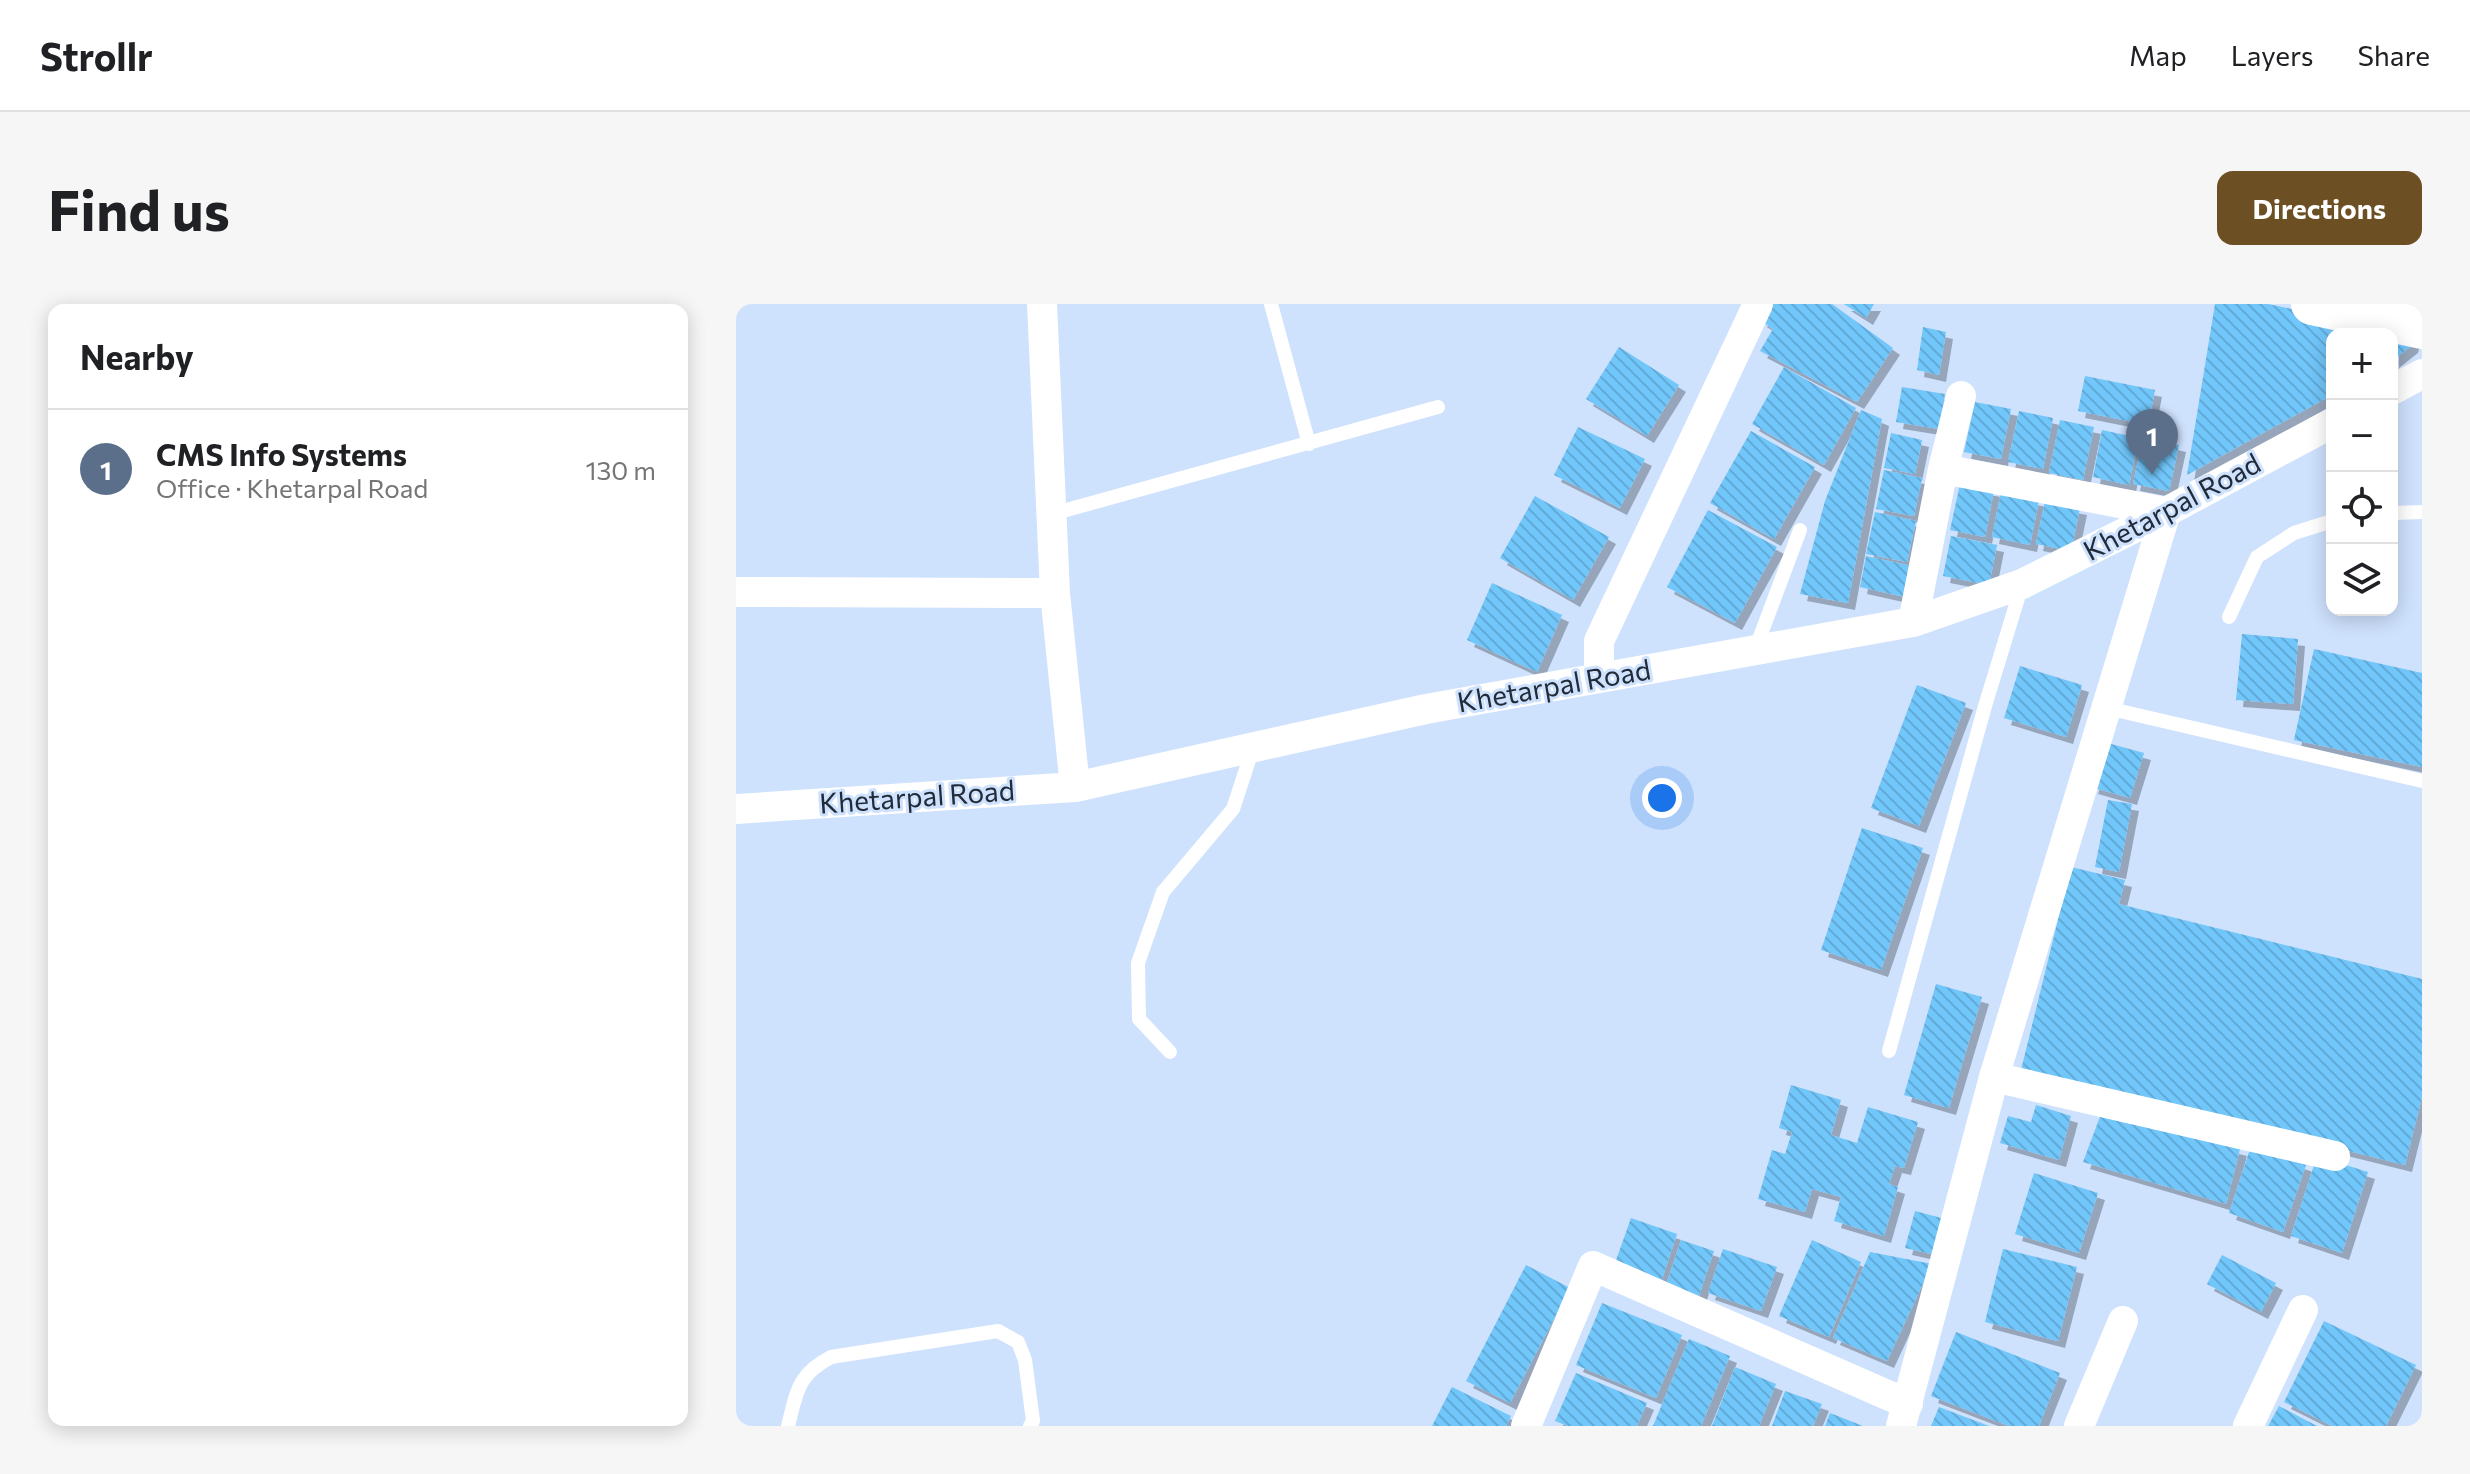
<!DOCTYPE html>
<html lang="en">
<head>
<meta charset="utf-8">
<style>
  :root { --surface:#fff; --page:#f6f6f6; --text:#202124; --muted:#757577; --line:#e0e0e0; --accent:#6c5023 }
  body { margin:0; font-family:Commissioner,sans-serif; background:var(--page); color:var(--text) }
  .controls { position:absolute; right:24px; top:24px; display:grid; overflow:hidden; border-radius:16px; box-shadow:0 4px 20px #0003 }
  .controls button { width:72px; height:72px; display:grid; place-items:center; padding:0; border:0; border-bottom:2px solid var(--line); background:var(--surface); color:var(--text); font:40px sans-serif }
  .you { position:absolute; left:926px; top:494px; width:28px; height:28px; margin:-20px; border:6px solid #fff; border-radius:50%; background:#1a73e8; box-shadow:0 0 0 12px #1a73e833 }
  .badge { display:grid; place-items:center; width:52px; height:52px; border-radius:50%; background:var(--accent); color:#fff; font-size:26px; font-weight:700 }
  .pin { position:absolute; translate:-50% -66px; filter:drop-shadow(0 2px 4px #0008) }
  .pin::after { content:''; position:absolute; top:42px; width:28px; height:24px; background:inherit; clip-path:polygon(0 0,100% 0,50% 100%) }
  .list { margin:0; padding:0; list-style:none }
  h2 { display:flex; justify-content:space-between; align-items:center; height:104px; margin:0; padding:0 32px; font-size:34px }
  h2 small { font-size:26px; font-weight:400; color:var(--muted) }
  .list li { display:grid; grid-template-columns:52px 1fr auto; gap:24px; align-items:center; box-sizing:border-box; height:120px; padding:0 32px; border-top:2px solid var(--line) }
  .list b { display:block; font-size:30px; white-space:nowrap }
  .list p { margin:0; font-size:26px; white-space:nowrap; color:var(--muted) }
  .list em { font-size:26px; font-style:normal; color:var(--muted) }
  .icon { flex:none; width:44px; height:44px; fill:none; stroke:currentColor; stroke-width:2; stroke-linecap:round; stroke-linejoin:round }
  .map { position:relative; flex:none; width:1686px; height:1122px; overflow:hidden; border-radius:16px }
  header { display:flex; align-items:center; gap:48px; box-sizing:border-box; height:112px; padding:0 40px; background:var(--surface); border-bottom:2px solid var(--line) }
  header strong { font-size:38px }
  nav { display:flex; gap:44px; margin-inline-start:auto; font-size:28px }
  .intro { display:flex; align-items:center; justify-content:space-between; box-sizing:border-box; height:192px; padding:0 48px }
  h1 { margin:0; font-size:56px }
  .button { padding:20px 36px; border-radius:16px; background:var(--accent); color:#fff; font-size:28px; font-weight:700 }
  main { display:flex; gap:48px; padding:0 48px }
  aside { flex:1; background:var(--surface); border-radius:16px; box-shadow:0 4px 20px #0003 }
  .map>svg:first-child { display:block }
</style>
</head>
<body>
<header>
<strong>Strollr</strong>
<nav><a>Map</a><a>Layers</a><a>Share</a></nav>
</header>
<div class="intro"><h1>Find us</h1><a class="button">Directions</a></div>
<main>
<aside>
<h2>Nearby<small></small></h2>
<ul class="list">
<li><span class="badge" style="background:#5c6f8a">1</span><div><b>CMS Info Systems</b><p>Office · Khetarpal Road</p></div><em>130 m</em></li>
</ul>
</aside>
<div class="map">
<svg width="1686" height="1122" viewBox="0 0 1686 1122">
  <defs>
    <pattern id="building-back-hatch" width="6" height="6" patternUnits="userSpaceOnUse" patternTransform="scale(2)"><rect width="6" height="6" fill="#71c6fa"/><path d="M-1 5l2 2M0 0l6 6M5-1l2 2" fill="none" stroke="#62aad7"/></pattern>
    <filter id="shadow"><feDropShadow dx="7" dy="7" stdDeviation="0" flood-color="#0004"/></filter>
  </defs>
  <rect width="100%" height="100%" fill="#cee1fd"/>
  <path fill="url(#building-back-hatch)" filter="url(#shadow)" d="M1036,0H1096L1157,44L1121,98L1024,47L1037,25L1024,16Z
    M1108,0H1138L1130,14Z
    M1479,0H1532L1678,31L1675,42L1656,57V30H1596V91L1451,171Z
    M1187,23L1210,28L1203,71L1181,66Z
    M883,43L943,81L911,132L850,95Z
    M1048,63L1120,104L1088,161L1016,120Z
    M1349,72L1419,86L1412,121L1342,107Z
    M1166,83L1209,90L1203,125L1160,118Z
    M1239,98L1275,105L1265,155L1228,148Z
    M1125,106L1146,115L1112,299L1064,290L1089,197Z
    M1283,107L1317,114L1307,165L1272,158Z
    M1324,116L1358,123L1347,176L1313,169Z
    M842,123L909,155L884,204L818,171Z
    M1366,126L1403,134L1393,181L1357,173Z
    M1015,127L1079,163L1038,235L974,199Z
    M1155,129L1186,136L1179,170L1148,164Z
    M1407,133L1443,141L1433,187L1397,180Z
    M1148,166L1186,174L1178,212L1140,205Z
    M1224,180L1258,186L1249,233L1214,226Z
    M1265,188L1303,196L1294,241L1256,233Z
    M799,192L873,233L837,296L764,254Z
    M1309,197L1344,204L1335,247L1300,240Z
    M972,206L1041,243L999,319L931,283Z
    M1139,208L1180,217L1171,258L1130,250Z
    M1215,232L1261,241L1253,281L1207,272Z
    M1130,252L1176,262L1169,293L1124,283Z
    M756,279L826,311L801,368L731,336Z
    M1506,330L1562,335L1557,400L1500,396Z
    M1578,345L1686,369V463L1558,436Z
    M1284,362L1346,381L1330,433L1268,414Z
    M1181,381L1230,399L1183,522L1135,504Z
    M1368,438L1408,449L1394,494L1355,483Z
    M1372,496L1396,500L1383,568L1359,563Z
    M1126,524L1187,544L1145,666L1085,646Z
    M1335,563L1389,576L1383,600L1686,675V793L1669,861L1285,766Z
    M1200,680L1246,693L1213,804L1168,791Z
    M1055,781L1105,796L1095,831L1121,839L1132,803L1182,818L1168,864L1159,862L1153,880L1162,883L1148,932L1098,917L1105,893L1076,885L1069,908L1022,895L1036,846L1049,850L1056,828L1043,824Z
    M1300,801L1335,812L1323,856L1264,839L1272,812L1295,818Z
    M1365,810L1504,845L1490,900L1347,858Z
    M1515,842L1570,861L1547,928L1493,909Z
    M1581,852L1632,868L1606,949L1555,932Z
    M1298,869L1362,889L1343,949L1279,930Z
    M1179,907L1209,915L1200,951L1169,944Z
    M895,914L941,930L925,978L878,962Z
    M945,936L978,947L963,992L930,981Z
    M1076,936L1125,958L1093,1033L1043,1012Z
    M987,945L1041,963L1025,1007L972,989Z
    M1267,945L1341,963L1322,1037L1249,1018Z
    M1134,948L1196,960L1151,1057L1097,1034Z
    M1486,951L1540,979L1525,1008L1471,980Z
    M790,961L834,984L774,1099L730,1077Z
    M866,999L946,1031L920,1094L840,1061Z
    M1588,1017L1680,1061L1650,1122H1596L1548,1098Z
    M1220,1028L1324,1069L1303,1122H1273L1195,1092Z
    M953,1035L994,1052L965,1122H917Z
    M999,1063L1040,1080L1023,1122H976Z
    M840,1069L911,1099L901,1122H832L819,1117Z
    M716,1083L775,1112L770,1122H696Z
    M1049,1087L1086,1100L1077,1122H1036Z
    M1543,1102L1581,1122H1532Z
    M1203,1103L1253,1122H1195Z
    M1094,1109L1127,1122H1089Z"/>
  <g fill="none" stroke-linecap="round" stroke-linejoin="round">
    <path stroke="#fff" stroke-width="14" d="M535,0L573,140
      M1656,209L1686,208
      M316,210L702,103
      M1493,313L1521,253L1558,229L1596,217
      M1019,346L1064,226
      M1371,404L1686,477
      M1153,747L1249,402L1286,281
      M434,748L403,715L402,659L427,588L497,505L517,444
      M52,1122C61,1087 61,1071 95,1053L262,1027L282,1038L289,1056L297,1117L294,1122"/>
    <path stroke="#fff" stroke-width="30" d="M306,0L319,289L339,483
      M1656,86L1686,70
      M0,288L319,289
      M1177,318L1207,165L1225,92
      M863,374V337L1022,0
      M0,505L339,483L690,405L1177,318L1286,280L1430,208L1596,119
      M1258,773L1599,852
      M790,1122L857,962L1172,1100
      M1165,1122L1258,773L1430,208L1207,165
      M1343,1122L1387,1017
      M1512,1122L1567,1006"/>
    <path stroke="#fff" stroke-width="42" d="M1576,0L1686,24"/>
  </g>
  <g text-anchor="middle" stroke-width="6" stroke-linejoin="round" paint-order="stroke">
    <g font-size="28" fill="#222b38" stroke="#cee1fd">
      <text transform="translate(1436 203) rotate(-28)" y="10">Khetarpal Road</text>
      <text transform="translate(818 382) rotate(-10)" y="10">Khetarpal Road</text>
      <text transform="translate(181 493) rotate(-4)" y="10">Khetarpal Road</text>
    </g>
  </g>
</svg>
<div class="controls">
<button>+</button>
<button>−</button>
<button><svg class="icon" aria-label="locate" viewBox="0 0 24 24"><circle cx="12" cy="12" r="6"/><path d="M12 2v4M12 18v4M2 12h4M18 12h4"/></svg></button>
<button><svg class="icon" aria-label="layers" viewBox="0 0 24 24"><path d="M12 4l9 5-9 5-9-5zM3 14l9 5 9-5"/></svg></button>
</div>
<div class="you"></div>
<div class="pin badge" style="left:1416px;top:171px;background:#5c6f8a">1</div>
</div>
</main>
</body>
</html>
